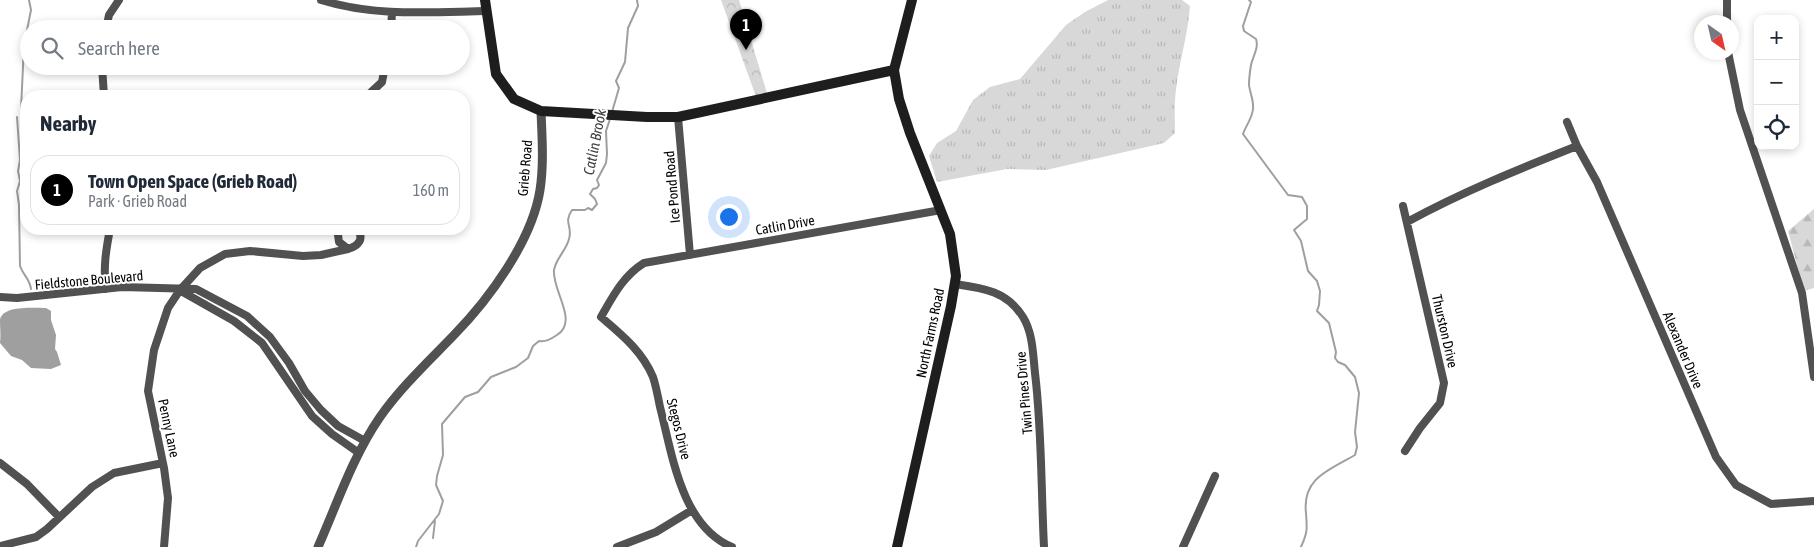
<!DOCTYPE html>
<html lang="en">
<head>
<meta charset="utf-8">
<style>
  :root { --surface:#fff; --page:#f2f2f3; --text:#1f2937; --muted:#747a83; --line:#e0e1e3; --accent:#000 }
  body { margin:0; font-family:"Asap Condensed",sans-serif; background:var(--page); color:var(--text) }
  .controls { position:absolute; right:15px; top:15px; display:grid; overflow:hidden; border-radius:10px; box-shadow:0 2px 8px #0003 }
  .controls button { width:45px; height:45px; display:grid; place-items:center; padding:0; border:0; border-bottom:1px solid var(--line); background:var(--surface); color:var(--text); font:25px sans-serif }
  .compass { position:absolute; left:1694px; top:15px; width:45px; height:45px; border-radius:50%; background:var(--surface); box-shadow:0 2px 8px #0003; rotate:146deg }
  .you { position:absolute; left:728px; top:216px; width:18px; height:18px; margin:-12px; border:4px solid #fff; border-radius:50%; background:#1a73e8; box-shadow:0 0 0 8px #1a73e833 }
  .badge { display:grid; place-items:center; width:32px; height:32px; border-radius:50%; background:var(--accent); color:#fff; font-size:16px; font-weight:700 }
  .pin { position:absolute; translate:-50% -41px; filter:drop-shadow(0 1px 2px #0008) }
  .pin::after { content:''; position:absolute; top:26px; width:18px; height:15px; background:inherit; clip-path:polygon(0 0,100% 0,50% 100%) }
  .list { margin:0; padding:0; list-style:none }
  h2 { display:flex; justify-content:space-between; align-items:center; height:65px; margin:0; padding:0 20px; font-size:21px }
  h2 small { font-size:16px; font-weight:400; color:var(--muted) }
  .list li { display:grid; grid-template-columns:32px 1fr auto; gap:15px; align-items:center; box-sizing:border-box; height:70px; margin:0 10px 10px; padding:0 10px; border:1px solid var(--line); border-radius:20px }
  .list b { display:block; font-size:19px; white-space:nowrap }
  .list p { margin:0; font-size:16px; white-space:nowrap; color:var(--muted) }
  .list em { font-size:16px; font-style:normal; color:var(--muted) }
  .icon { flex:none; width:28px; height:28px; fill:none; stroke:currentColor; stroke-width:2; stroke-linecap:round; stroke-linejoin:round }
  .map { position:relative; flex:none; width:1814px; height:547px; overflow:hidden }
  .search { position:absolute; background:var(--surface); box-shadow:0 2px 8px #0003; left:20px; top:20px; width:450px; height:55px; display:flex; align-items:center; gap:12px; box-sizing:border-box; padding:0 18px; border-radius:28px; color:var(--muted); font-size:19px }
  .panel { position:absolute; background:var(--surface); box-shadow:0 2px 8px #0003; left:20px; top:90px; width:450px; height:145px; border-radius:20px }
  .map>svg:first-child { display:block }
</style>
</head>
<body>
<div class="map">
<svg width="1814" height="547" viewBox="0 0 1814 547">
  <defs>
    <pattern id="grass-tufts" width="24" height="20" patternUnits="userSpaceOnUse" patternTransform="scale(1.25)"><rect width="24" height="20" fill="#d8d8d8"/><path d="M3 7l-1-3M5 7V3M7 7l1-3M15 17l-1-3M17 17v-4M19 17l1-3" fill="none" stroke="#b8b8b8"/></pattern>
    <pattern id="forest-firs" width="22" height="20" patternUnits="userSpaceOnUse" patternTransform="scale(1.25)"><rect width="22" height="20" fill="#d8d8d8"/><path d="M5 1l3.5 6h-7zM16 11l3.5 6h-7z" fill="#b8b8b8"/></pattern>
    <pattern id="park-crowns" width="20" height="18" patternUnits="userSpaceOnUse" patternTransform="scale(1.25)"><rect width="20" height="18" fill="#d8d8d8"/><path d="M2 6a3 3 0 1 1 6 0M12 15a3 3 0 1 1 6 0" fill="none" stroke="#b8b8b8"/></pattern>
  </defs>
  <rect width="100%" height="100%" fill="#fff"/>
  <path fill="url(#grass-tufts)" d="M1108,0H1182L1190,6C1188,35 1179,62 1176,90C1174,104 1175,119 1175,133L1164,143L1046,170L1007,169L937,182L929,156L937,143L956,131L973,100L990,87L1020,79L1066,25L1085,12Z"/>
  <path fill="url(#forest-firs)" d="M1814,209V288L1804,291L1788,231Z"/>
  <path fill="url(#park-crowns)" d="M721,0H739L769,100L758,102Z"/>
  <path fill="#9f9f9f" d="M46,308L51,311V320L56,335L55,349L57,352L61,365L51,369L31,368L22,360L11,356L0,343C1,336 0,328 0,320C2,305 34,308 46,308Z"/>
  <g fill="none" stroke-linecap="round" stroke-linejoin="round">
    <path stroke="#9f9f9f" stroke-width="2" d="M1249,0L1251,2L1243,26L1244,31L1256,39C1259,48 1253,56 1251,65C1250,71 1249,79 1249,85C1250,93 1254,101 1253,109C1252,119 1246,125 1243,134L1288,195L1302,197L1307,206V219L1294,230L1301,241L1308,271L1317,281L1320,291L1319,305L1317,311L1329,323L1336,352L1335,358L1338,362L1345,365L1355,377L1359,393L1355,432L1357,447L1355,455C1329,470 1302,478 1306,513C1307,529 1308,531 1301,547
      M21,109L24,45L31,10L29,0
      M612,112L619,88L616,81L625,62L628,28L638,6L637,0
      M17,117L20,160L18,171L20,181L17,191L19,205L20,266C23,275 30,279 31,289
      M433,538L435,521
      M416,547L418,541L439,514L443,501L436,485L437,476L443,455L442,424L465,397L478,392L491,377L516,367L528,358L533,346L539,341C546,342 551,339 557,335C579,321 552,291 554,270C556,258 566,251 569,239C573,226 563,223 572,210H585L588,208L592,210L597,204L595,199L590,194L593,189L597,188L599,185L597,180L606,163L607,154L606,131L610,119"/>
    <path stroke="#515151" stroke-width="8" d="M321,0C375,17 431,12 487,11
      M1727,22V0
      M106,29L109,15L119,0
      M391,29L392,13
      M1728,52L1740,110L1802,293L1814,377
      M102,66L104,96
      M367,96L382,82L385,66
      M678,117L690,255
      M1567,122L1577,146L1597,182L1716,457L1736,485L1771,504L1814,501
      M1403,206L1444,383L1440,403L1420,428L1405,451
      M1407,222C1462,192 1519,169 1577,146
      M341,229L338,235L339,242L348,249C358,246 365,239 357,229
      M955,284C983,288 1007,291 1023,317C1033,333 1033,355 1035,373C1042,431 1041,489 1044,547
      M106,289C103,268 106,250 110,229
      M181,291L234,321L262,343L312,416L332,434L359,453
      M0,297L17,298L122,287L196,289L247,316L270,337L289,363L305,391L321,410L338,426L365,441
      M0,463L27,484L59,517
      M0,546L36,537L47,529L92,487L114,473L163,463
      M164,547L168,498L164,468L148,391L154,350L168,308L180,290L200,268L225,254L250,251L303,256L321,255L348,249
      M617,547L656,532L692,510
      M732,547C681,526 672,453 660,407C658,397 656,386 653,377C642,351 622,335 601,317C613,296 623,276 644,263L941,210
      M1183,547L1215,476"/>
    <path stroke="#515151" stroke-width="9" d="M318,547C337,504 353,456 380,417C401,387 429,361 454,335C489,299 532,241 540,190C544,164 542,137 541,111"/>
    <path stroke="#1e1e1e" stroke-width="10" d="M485,0L496,74L514,99L541,111L647,117H678L894,70
      M897,547L951,306L956,276L950,234L910,133L899,99L894,70L912,0"/>
  </g>
  <g text-anchor="middle" stroke-width="4" stroke-linejoin="round" paint-order="stroke">
    <g font-size="14" fill="#000" stroke="#fff">
      <text transform="translate(525 168) rotate(-85)" y="5">Grieb Road</text>
      <text transform="translate(672 187) rotate(-95)" y="5">Ice Pond Road</text>
      <text transform="translate(785 225) rotate(-10)" y="5">Catlin Drive</text>
      <text transform="translate(89 280) rotate(-5)" y="5">Fieldstone Boulevard</text>
      <text transform="translate(1445 331) rotate(77)" y="5">Thurston Drive</text>
      <text transform="translate(930 333) rotate(-78)" y="5">North Farms Road</text>
      <text transform="translate(1683 350) rotate(67)" y="5">Alexander Drive</text>
      <text transform="translate(1024 393) rotate(-95)" y="5">Twin Pines Drive</text>
      <text transform="translate(169 428) rotate(78)" y="5">Penny Lane</text>
      <text transform="translate(679 429) rotate(76)" y="5">Stegos Drive</text>
    </g>
    <g font-size="15" font-style="italic" fill="#404040" stroke="#fff">
      <text transform="translate(595 142) rotate(-79)" y="5">Catlin Brook</text>
    </g>
  </g>
</svg>
<div class="controls">
<button>+</button>
<button>−</button>
<button><svg class="icon" aria-label="locate" viewBox="0 0 24 24"><circle cx="12" cy="12" r="6"/><path d="M12 2v4M12 18v4M2 12h4M18 12h4"/></svg></button>
</div>
<svg class="compass" viewBox="-18 -18 36 36"><path d="M0-13l5 13h-10z" fill="#e53935"/><path d="M0 13l5-13h-10z" fill="#747a83"/></svg>
<div class="you"></div>
<div class="pin badge" style="left:746px;top:50px">1</div>
<div class="search"><svg class="icon" aria-label="search" viewBox="0 0 24 24"><circle cx="10" cy="10" r="6"/><path d="M15 15l6 6"/></svg>Search here</div>
<section class="panel">
<h2>Nearby<small></small></h2>
<ul class="list">
<li><span class="badge">1</span><div><b>Town Open Space (Grieb Road)</b><p>Park · Grieb Road</p></div><em>160 m</em></li>
</ul>
</section>
</div>
</body>
</html>
